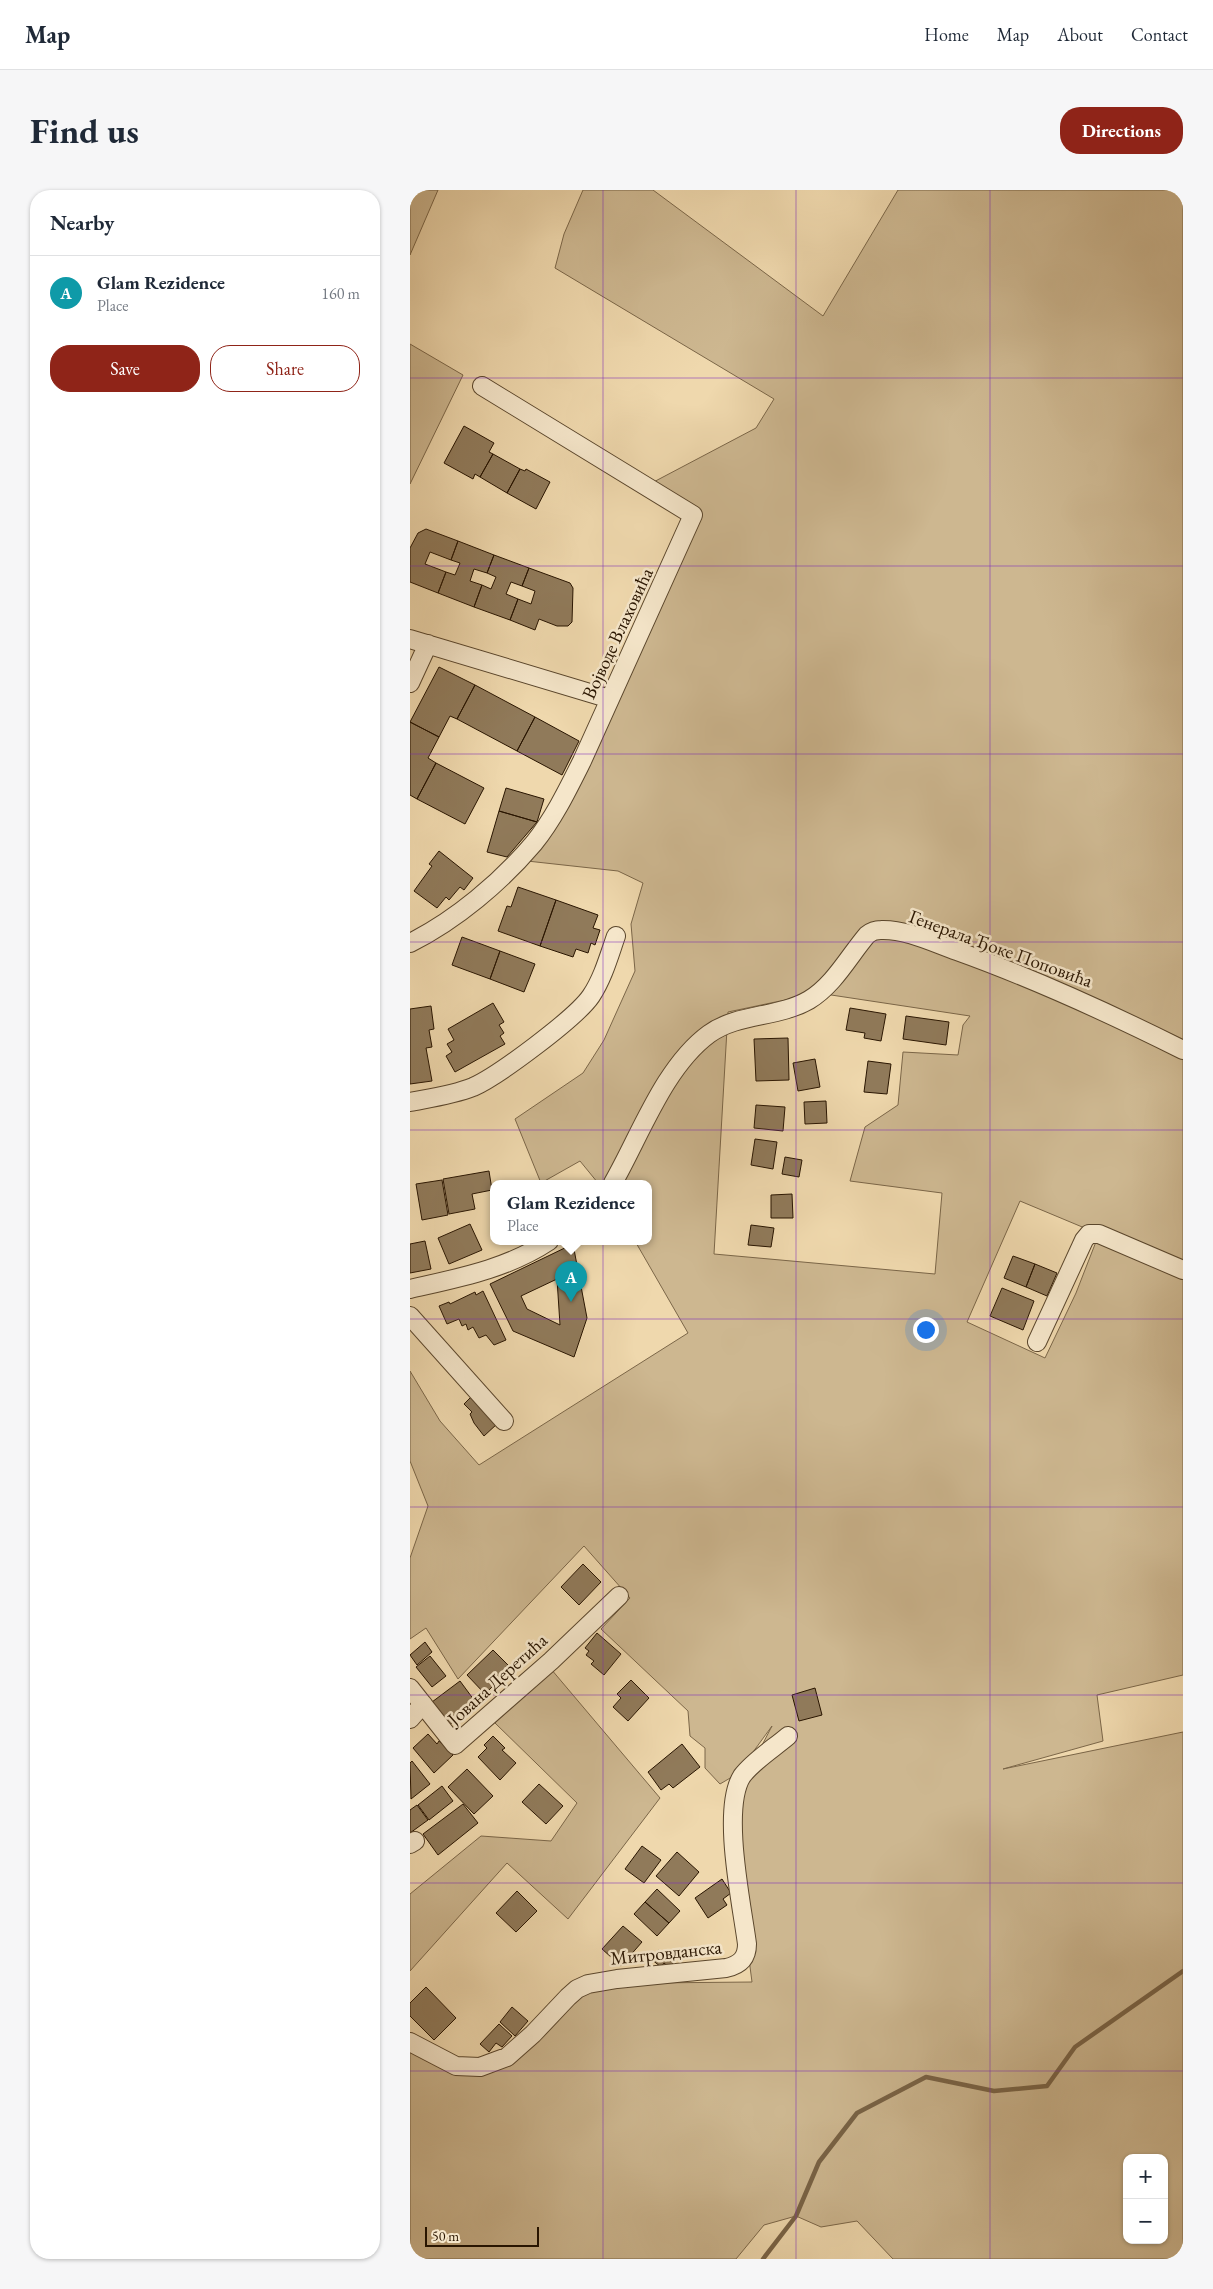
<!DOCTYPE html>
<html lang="en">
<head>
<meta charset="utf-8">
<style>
  :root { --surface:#fff; --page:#f6f6f7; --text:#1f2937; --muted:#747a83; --line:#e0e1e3; --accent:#8f2418 }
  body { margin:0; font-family:"EB Garamond",serif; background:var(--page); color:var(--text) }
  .controls { position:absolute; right:15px; bottom:15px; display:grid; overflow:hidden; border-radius:10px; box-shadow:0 1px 4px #0004 }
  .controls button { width:45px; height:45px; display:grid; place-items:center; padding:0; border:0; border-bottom:1px solid var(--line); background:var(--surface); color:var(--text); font:25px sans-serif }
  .scale { position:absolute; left:15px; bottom:12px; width:114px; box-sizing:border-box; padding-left:5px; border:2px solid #291501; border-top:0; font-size:14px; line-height:18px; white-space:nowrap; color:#291501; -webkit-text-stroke:4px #f5e6ca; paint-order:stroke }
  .you { position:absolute; left:515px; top:1139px; width:18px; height:18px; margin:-12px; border:4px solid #fff; border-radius:50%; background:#1a73e8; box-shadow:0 0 0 8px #1a73e833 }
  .badge { display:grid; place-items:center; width:32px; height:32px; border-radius:50%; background:var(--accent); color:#fff; font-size:16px; font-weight:700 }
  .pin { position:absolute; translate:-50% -41px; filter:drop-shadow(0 1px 2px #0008) }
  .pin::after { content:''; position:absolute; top:26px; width:18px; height:15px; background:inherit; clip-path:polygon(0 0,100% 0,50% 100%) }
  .popup { position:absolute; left:80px; top:990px; width:162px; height:65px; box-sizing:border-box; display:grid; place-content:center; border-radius:10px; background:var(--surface); filter:drop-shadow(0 1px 4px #0005); font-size:16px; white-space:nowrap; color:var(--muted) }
  .popup b { font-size:19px; color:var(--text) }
  .popup::after { content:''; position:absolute; left:50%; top:100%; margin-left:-10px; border:10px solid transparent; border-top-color:var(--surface) }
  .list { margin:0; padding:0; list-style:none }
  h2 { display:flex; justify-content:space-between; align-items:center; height:65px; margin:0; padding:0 20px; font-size:21px }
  h2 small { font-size:16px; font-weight:400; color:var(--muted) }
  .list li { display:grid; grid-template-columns:32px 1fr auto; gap:15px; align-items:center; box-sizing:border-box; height:75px; padding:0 20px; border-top:1px solid var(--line) }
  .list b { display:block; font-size:19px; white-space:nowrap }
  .list p { margin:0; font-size:16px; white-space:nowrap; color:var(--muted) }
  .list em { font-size:16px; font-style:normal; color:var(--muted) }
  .actions { display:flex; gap:10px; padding:15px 20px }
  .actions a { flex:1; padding:11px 0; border:1px solid var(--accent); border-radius:20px; text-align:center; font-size:18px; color:var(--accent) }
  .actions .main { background:var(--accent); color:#fff }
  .map { position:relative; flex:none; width:773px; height:2069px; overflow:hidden; border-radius:20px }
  header { display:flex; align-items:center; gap:30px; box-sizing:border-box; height:70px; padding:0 25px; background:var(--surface); border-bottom:1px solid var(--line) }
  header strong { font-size:24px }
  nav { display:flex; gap:28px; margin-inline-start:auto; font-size:18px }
  .intro { display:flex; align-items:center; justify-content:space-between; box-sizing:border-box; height:120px; padding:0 30px }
  h1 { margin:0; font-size:35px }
  .button { padding:12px 22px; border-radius:20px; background:var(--accent); color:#fff; font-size:18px; font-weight:700 }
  main { display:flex; gap:30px; padding:0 30px }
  aside { flex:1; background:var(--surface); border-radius:20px; box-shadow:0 1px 4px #0004 }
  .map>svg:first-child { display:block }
</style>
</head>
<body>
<header>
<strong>Map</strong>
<nav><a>Home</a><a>Map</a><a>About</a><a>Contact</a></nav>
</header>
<div class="intro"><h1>Find us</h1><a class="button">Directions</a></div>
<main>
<aside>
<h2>Nearby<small></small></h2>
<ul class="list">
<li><span class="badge" style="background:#0f9aa8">A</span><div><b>Glam Rezidence</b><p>Place</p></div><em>160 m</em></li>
</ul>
<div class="actions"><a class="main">Save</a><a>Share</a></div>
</aside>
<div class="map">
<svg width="773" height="2069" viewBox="0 0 773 2069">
  <rect width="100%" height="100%" fill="#efd8ad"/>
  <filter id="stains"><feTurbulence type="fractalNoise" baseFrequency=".004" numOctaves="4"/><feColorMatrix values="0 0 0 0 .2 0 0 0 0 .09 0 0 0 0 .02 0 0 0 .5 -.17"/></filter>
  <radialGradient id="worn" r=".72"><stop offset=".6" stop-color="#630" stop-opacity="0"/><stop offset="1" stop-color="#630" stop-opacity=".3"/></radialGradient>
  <path fill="#cdb790" stroke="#7b6648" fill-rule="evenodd" d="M0,0H28L0,65Z
    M173,0H243L413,126L488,0H773V1485L687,1505L693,1551L593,1579L773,1542V2069H483L447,2031L411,2037L386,2026L354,2035L326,2069H0V1852L70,1877L161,1813L184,1800L237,1793L342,1792L337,1754L325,1607L362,1536L327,1584L310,1594L295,1578V1558L280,1546L278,1521L191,1439L220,1408L174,1356L48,1489L16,1438L0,1449V1368L18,1316L0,1271V1181L30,1231L69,1275L278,1143L225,1051H238V993H188L170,971L131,993L105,929L173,883L194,850L225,781L221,734L233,693L208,681L108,670L124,652L283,326L236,296L346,238L364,209L145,78L154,44ZM408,803L560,826L553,835L548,865L493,862L488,915L455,937L440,991L532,1003L525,1084L304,1064L318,822ZM610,1011L689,1044L666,1103L635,1168L557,1132ZM717,1968H754V2050H717Z
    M0,154L53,185L0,294Z
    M141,1479L250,1608L158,1729L97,1673L0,1781V1704L71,1646L141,1651L167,1613L85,1533Z"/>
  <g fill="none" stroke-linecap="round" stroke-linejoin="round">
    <path stroke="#786245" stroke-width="4.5" d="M353,2069L386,2026L409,1972L447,1923L516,1887L584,1901L637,1896L665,1857L773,1781"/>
  </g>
  <path fill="#907a5a" stroke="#291501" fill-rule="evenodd" d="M54,236L84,253L79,262L83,264L70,287L65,284L63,289L34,273Z
    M83,264L110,279L97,303L70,287Z
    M110,279L115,281L116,279L140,292L126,319L97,303Z
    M16,339L48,351L41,370L20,362L15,374L36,382L28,403L0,392V358L8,343Z
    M48,351L84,365L77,383L64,379L60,391L72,395L64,417L28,403L36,382L45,385L50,373L41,370Z
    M84,365L119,378L112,396L101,392L96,404L108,409L100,430L64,417L72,395L81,399L86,387L77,383Z
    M119,378L160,393L163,398L162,432L158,436H147L129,429L125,440L100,430L108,409L121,414L125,401L112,396Z
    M29,477L65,495L47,529L40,526L29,547L0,532Z
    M65,495L125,527L107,561L47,529Z
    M125,527L169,551L152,585L107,561Z
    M0,532L29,547L18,568L26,573L7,609L0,605Z
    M26,573L74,598L55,634L7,609Z
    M96,598L134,609L127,632L89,621Z
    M89,621L127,632L97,667L77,662Z
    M29,661L63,688L54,700L50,697L39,710L36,707L27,718L4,701L22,676L19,674Z
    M108,697L146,710L130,756L88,741L97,716L101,717Z
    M146,710L188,725L183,738L190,740L185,755L181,753L178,763L166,759L163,767L130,756Z
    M52,747L90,761L80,789L42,775Z
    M90,761L125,774L114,802L80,789Z
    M83,813L94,832L89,835L94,843L90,846L95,854L45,882L36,866L42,862L37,854L44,850L38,839Z
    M21,816L24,839L19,840L22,857L16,858L22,891L0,894V819Z
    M440,818L476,824L471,851L454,848L455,843L436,840Z
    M496,826L539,832L536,855L493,849Z
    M378,848L379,890L346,891L344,849Z
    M405,869L410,897L388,901L383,873Z
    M458,871L481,874L477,904L454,902Z
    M416,911L417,933L395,934L394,912Z
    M346,915L375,917L373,941L344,938Z
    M345,949L367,952L363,979L341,975Z
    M375,967L392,970L389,987L372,984Z
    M79,981L82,1000L62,1004L65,1019L39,1024L33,989Z
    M32,990L38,1025L12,1030L6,994Z
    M382,1004L383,1028H361V1005Z
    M60,1034L72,1060L39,1074L28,1048Z
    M341,1035L364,1038L361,1057L338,1055Z
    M15,1051L21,1079L0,1083V1054Z
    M163,1054L177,1128L164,1167L103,1141L80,1094ZM147,1089L150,1135L117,1119L111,1106Z
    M603,1066L625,1074L616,1097L594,1088Z
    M625,1074L647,1083L637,1106L616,1097Z
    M592,1098L624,1111L613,1140L580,1126Z
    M73,1101L96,1150L84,1155L76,1145L69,1148L63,1137L58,1140L56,1134L52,1136L49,1129L37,1134L29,1116L39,1112L40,1114L65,1102L66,1105Z
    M62,1206L87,1234L74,1246L64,1233L60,1224L62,1222L54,1214Z
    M173,1374L191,1392L169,1415L151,1397Z
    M187,1443L211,1464L194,1485L181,1474L184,1471L176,1465L179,1461L175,1458Z
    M15,1452L22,1462L7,1475L0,1465Z
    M83,1460L101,1478L75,1504L57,1485Z
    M20,1466L36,1486L22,1497L6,1477Z
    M221,1490L239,1508L218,1531L203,1517L211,1508L207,1504Z
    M50,1491L67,1514L39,1535L22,1512Z
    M405,1498L412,1525L389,1531L382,1505Z
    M18,1544L27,1554L29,1551L43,1565L24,1583L3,1558Z
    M83,1546L95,1558L92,1560L106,1573L90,1590L68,1567L77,1558L74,1555Z
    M272,1554L290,1577L263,1598L259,1594L251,1600L238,1582Z
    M2,1571L20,1594L1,1609L0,1573Z
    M57,1579L83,1606L64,1624L38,1597Z
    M129,1594L153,1616L136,1634L112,1612Z
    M32,1596L43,1611L19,1630L8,1615Z
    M53,1614L68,1633L28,1665L13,1644Z
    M7,1615L18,1630L0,1643V1620Z
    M232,1656L251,1670L234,1693L215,1679Z
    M267,1662L289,1682L269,1706L246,1686Z
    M312,1689L321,1703L313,1709L317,1715L298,1728L285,1708Z
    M247,1699L270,1721L259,1733L235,1712Z
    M107,1701L127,1721L106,1742L86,1723Z
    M235,1712L259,1733L247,1746L224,1724Z
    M213,1736L232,1752L211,1776L192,1759Z
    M248,1760L264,1772L260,1778L254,1773L251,1777L241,1769Z
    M16,1797L46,1828L24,1850L0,1826V1813Z
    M102,1817L118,1831L105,1846L90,1832Z
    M89,1834L102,1846L92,1857L86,1853L79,1862L70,1854Z"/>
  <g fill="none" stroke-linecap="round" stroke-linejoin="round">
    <g stroke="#5a462c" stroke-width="20">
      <path id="minor" d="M0,449L200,509
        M0,493L18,454
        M0,753C46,730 91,692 124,653C144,628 158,599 172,571L283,325L72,196
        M0,912C21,908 43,905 63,897C88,886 166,828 181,806C193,788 199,766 206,746
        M203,993C230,946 254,877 299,844C328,823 368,828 399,810C424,795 439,766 457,745C462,741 465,740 471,740C496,739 524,753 547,761C625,789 699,823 773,860
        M0,1099C48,1088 97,1079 139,1051
        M0,1126L94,1231
        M627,1152L674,1050L679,1044H689L773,1080
        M0,1498L45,1555L141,1471L209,1406
        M0,1529L13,1514
        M0,1654L5,1651
        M0,1852L46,1876L70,1877L97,1867L123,1844L158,1807L167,1799L178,1794L207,1789L316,1778C330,1775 337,1768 337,1754C332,1715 311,1619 332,1586C343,1571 364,1558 378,1546"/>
    </g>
    <use href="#minor" stroke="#f5e6ca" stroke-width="18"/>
  </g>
  <path fill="none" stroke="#7b2cbf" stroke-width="1" stroke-opacity="0.55" d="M193,0V2069M386,0V2069M580,0V2069M0,188H773M0,376H773M0,564H773M0,752H773M0,940H773M0,1129H773M0,1317H773M0,1505H773M0,1693H773M0,1881H773"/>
  <g text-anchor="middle" stroke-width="5" stroke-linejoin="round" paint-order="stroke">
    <g font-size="19" fill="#291501" stroke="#f5e6ca">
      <text transform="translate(207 443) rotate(-65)" y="7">Војводе Влаховића</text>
      <text transform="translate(591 758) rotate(20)" y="7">Генерала Ђоке Поповића</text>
      <text transform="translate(87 1489) rotate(-42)" y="7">Јована Деретића</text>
      <text transform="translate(256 1762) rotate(-6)" y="7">Митровданска</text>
    </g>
  </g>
  <rect width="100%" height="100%" filter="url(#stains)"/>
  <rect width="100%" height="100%" fill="url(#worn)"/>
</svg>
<div class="controls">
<button>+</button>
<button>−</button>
</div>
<div class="scale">50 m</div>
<div class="you"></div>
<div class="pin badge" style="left:161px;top:1112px;background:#0f9aa8">A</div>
<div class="popup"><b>Glam Rezidence</b>Place</div>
</div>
</main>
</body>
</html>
